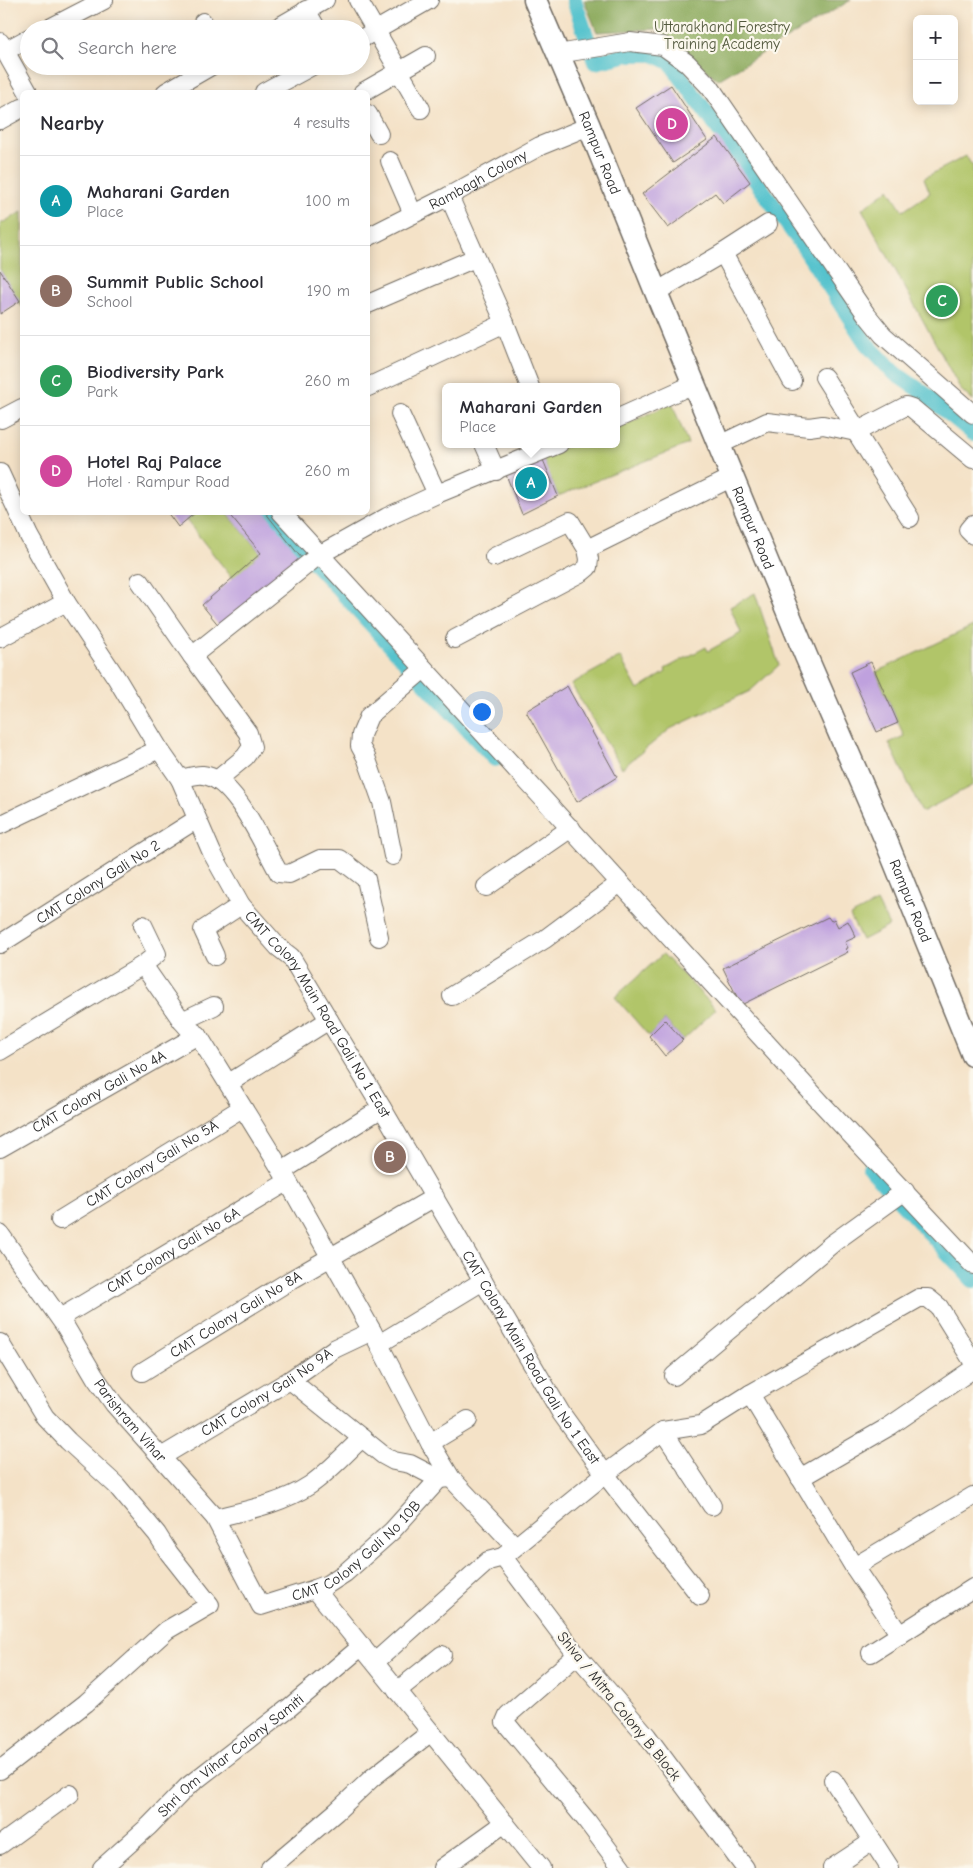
<!DOCTYPE html>
<html lang="en">
<head>
<meta charset="utf-8">
<style>
  :root { --surface:#fff; --page:#f7f7f7; --text:#2b2b33; --muted:#7c7c81; --line:#e1e1e2; --accent:#db2777 }
  body { margin:0; font-family:"Comic Neue",sans-serif; background:var(--page); color:var(--text) }
  .controls { position:absolute; right:15px; top:15px; display:grid; overflow:hidden; border-radius:8px; box-shadow:0 2px 12px #0003 }
  .controls button { width:45px; height:45px; display:grid; place-items:center; padding:0; border:0; border-bottom:1px solid var(--line); background:var(--surface); color:var(--text); font:25px sans-serif }
  .you { position:absolute; left:481px; top:711px; width:18px; height:18px; margin:-12px; border:4px solid #fff; border-radius:50%; background:#1a73e8; box-shadow:0 0 0 8px #1a73e833 }
  .badge { display:grid; place-items:center; width:32px; height:32px; border-radius:50%; background:var(--accent); color:#fff; font-size:16px; font-weight:700 }
  .pin { position:absolute; translate:-50% -50%; border:2px solid #fff; box-shadow:0 1px 5px #0006 }
  .popup { position:absolute; left:442px; top:383px; width:178px; height:65px; box-sizing:border-box; display:grid; place-content:center; border-radius:8px; background:var(--surface); filter:drop-shadow(0 1px 4px #0005); font-size:16px; white-space:nowrap; color:var(--muted) }
  .popup b { font-size:19px; color:var(--text) }
  .popup::after { content:''; position:absolute; left:50%; top:100%; margin-left:-10px; border:10px solid transparent; border-top-color:var(--surface) }
  .list { margin:0; padding:0; list-style:none }
  h2 { display:flex; justify-content:space-between; align-items:center; height:65px; margin:0; padding:0 20px; font-size:21px }
  h2 small { font-size:16px; font-weight:400; color:var(--muted) }
  .list li { display:grid; grid-template-columns:32px 1fr auto; gap:15px; align-items:center; box-sizing:border-box; height:90px; padding:0 20px; border-top:1px solid var(--line) }
  .list b { display:block; font-size:19px; white-space:nowrap }
  .list p { margin:0; font-size:16px; white-space:nowrap; color:var(--muted) }
  .list em { font-size:16px; font-style:normal; color:var(--muted) }
  .icon { flex:none; width:28px; height:28px; fill:none; stroke:currentColor; stroke-width:2; stroke-linecap:round; stroke-linejoin:round }
  .map { position:relative; flex:none; width:973px; height:1868px; overflow:hidden }
  .search { position:absolute; background:var(--surface); box-shadow:0 2px 12px #0003; left:20px; top:20px; width:350px; height:55px; display:flex; align-items:center; gap:12px; box-sizing:border-box; padding:0 18px; border-radius:28px; color:var(--muted); font-size:19px }
  .panel { position:absolute; background:var(--surface); box-shadow:0 2px 12px #0003; left:20px; top:90px; width:350px; height:425px; border-radius:8px }
  .map>svg:first-child { display:block }
</style>
</head>
<body>
<div class="map">
<svg width="973" height="1868" viewBox="0 0 973 1868">
  <rect width="100%" height="100%" fill="#fbf7ec"/>
  <filter id="ink" filterUnits="userSpaceOnUse"><feTurbulence type="fractalNoise" baseFrequency=".02" numOctaves="2"/><feDisplacementMap in="SourceGraphic" scale="10" xChannelSelector="R" yChannelSelector="G"/><feConvolveMatrix kernelMatrix="1 2 1 2 8 2 1 2 1" color-interpolation-filters="sRGB"/></filter>
  <filter id="wash" filterUnits="userSpaceOnUse"><feTurbulence type="fractalNoise" baseFrequency=".0096" numOctaves="4" result="noise"/><feDisplacementMap in="SourceGraphic" scale="20" xChannelSelector="R" yChannelSelector="G"/><feGaussianBlur stdDeviation="1.12" result="paint"/><feColorMatrix in="noise" values="0 0 0 0 0 0 0 0 0 0 0 0 0 0 0 0 0 1.4 0 .05"/><feComposite in="paint" operator="in"/></filter>
  <g filter="url(#wash)">
    <rect width="100%" height="100%" fill="#f4e2c7"/>
    <path fill="#b1c569" stroke="#6e784a" d="M966,156L971,164H973V401L961,390L862,209L889,189L903,211L930,193L924,178Z
      M22,212V307L0,270V224Z
      M672,403L688,444L558,496L541,455L576,444H616V429Z
      M196,513H227L261,553L233,579L186,520Z
      M755,593L779,665L750,691L670,729L622,768L571,684L620,657L638,690L666,672L665,669L706,647L708,651L741,633L730,607Z
      M973,626V785L922,812L889,743L904,736L876,672Z
      M877,902L889,926L862,940L850,916Z
      M663,954L716,1009L683,1040L665,1020L649,1036L615,997Z"/>
    <path fill="#8caa5d" stroke="#5c6a44" d="M584,0H851L718,80L657,29L597,32Z"/>
    <g fill="none" stroke-linecap="round" stroke-linejoin="round">
      <path stroke="#56c3cd" stroke-width="16" d="M574,0L595,62L629,54H654L670,62L803,246L866,343L893,372L925,394L973,433
        M272,512L303,550L495,759
        M870,1168L973,1280"/>
    </g>
    <g id="blocks">
      <path fill="#bfa1de" d="M671,85L707,140L673,163L636,108Z
        M717,137L750,182L723,203L715,193L668,228L642,194Z
        M0,270L20,301L0,314Z
        M541,455L558,496L522,514L504,470Z
        M167,512H196L178,527Z
        M227,512H265L302,559L220,627L202,605L261,553Z
        M871,662L898,723L877,732L850,672Z
        M567,686L617,777L577,802L526,711Z
        M828,917L831,921L834,919L838,927L848,921L856,937L845,942L848,948L845,949L848,952L741,1005L723,968Z
        M665,1020L683,1040L665,1056L649,1036Z"/>
    </g>
  </g>
  <g filter="url(#ink)">
    <use href="#blocks" fill-opacity="0" stroke="#716b62" stroke-width="1"/>
    <g fill="none" stroke-linecap="round" stroke-linejoin="round">
      <g stroke="#716b62" stroke-width="20">
        <g id="minor">
          <path d="M358,0L421,109"/>
          <path d="M306,10L317,29"/>
          <path d="M203,22L207,29"/>
          <path d="M48,29L104,0"/>
          <path d="M275,29L325,0"/>
          <path d="M361,39L429,0"/>
          <path d="M0,42L28,92"/>
          <path d="M5,51L29,38"/>
          <path d="M558,54L630,42L663,46L687,63L710,87L866,314L883,335L973,414"/>
          <path d="M166,92L211,66"/>
          <path d="M264,92L312,66"/>
          <path d="M363,92L426,56"/>
          <path d="M368,114L379,134"/>
          <path d="M0,120L22,108"/>
          <path d="M390,161L413,214"/>
          <path d="M449,196L505,323L530,387"/>
          <path id="s1" d="M368,237L449,196L540,146L589,126"/>
          <path d="M723,253L792,381"/>
          <path d="M656,292L723,253L768,224"/>
          <path d="M368,304L475,258"/>
          <path d="M824,377L858,431"/>
          <path d="M368,387L505,323"/>
          <path d="M400,414L437,494"/>
          <path d="M1,419L22,408"/>
          <path d="M616,419L694,384"/>
          <path d="M856,432L910,518"/>
          <path d="M484,444L496,471"/>
          <path d="M719,445L767,422L809,427L823,425L856,432L906,406L912,408L973,459"/>
          <path id="s2" d="M0,473L29,536L66,602L117,679L159,749L180,779L212,853L241,905L278,947L291,957L382,1108L483,1281L561,1413L605,1474L700,1596"/>
          <path d="M281,512L823,1105L973,1265"/>
          <path d="M973,524L968,530L973,535"/>
          <path d="M494,557L570,521L587,549"/>
          <path d="M140,581L192,656"/>
          <path d="M0,638L66,602"/>
          <path d="M455,639L582,572L588,567L589,559L587,549L733,477"/>
          <path d="M180,779C187,778 196,774 203,775C236,778 264,848 279,873L289,874L320,859H340L366,879L379,937"/>
          <path d="M217,780L245,757L252,747L248,733L192,656L319,555L387,517L437,494L559,444"/>
          <path d="M0,825L159,749"/>
          <path d="M393,856L382,802L366,757L360,746L361,735L369,716L424,669"/>
          <path d="M486,887L571,828"/>
          <path id="s3" d="M0,944L197,819"/>
          <path d="M215,956L203,930L241,905"/>
          <path d="M143,965L182,1021L189,1029L198,1035L282,1171L372,1331L430,1443L451,1478L515,1546"/>
          <path d="M452,996L545,939L620,883"/>
          <path d="M182,1021L214,1006"/>
          <path d="M0,1051L143,965L157,954L143,925"/>
          <path d="M229,1083L329,1020"/>
          <path id="s4" d="M0,1148L198,1035"/>
          <path d="M282,1171L382,1108"/>
          <path id="s5" d="M60,1220L242,1108"/>
          <path id="s6" d="M0,1234L65,1326L95,1377L114,1404L215,1518L261,1606L315,1589L328,1584L345,1573L392,1531L439,1479"/>
          <path id="s7" d="M60,1318L287,1182"/>
          <path d="M0,1343L45,1417L68,1441L116,1485L157,1534L169,1553L210,1605L167,1630L86,1703L0,1770"/>
          <path d="M379,1344L483,1281"/>
          <path id="s8" d="M142,1372L291,1280L435,1197"/>
          <path d="M674,1376L833,1243L905,1191"/>
          <path d="M290,1380L383,1455L394,1461L410,1464L439,1479L450,1478"/>
          <path d="M750,1394L854,1567L973,1496"/>
          <path d="M663,1431L712,1506"/>
          <path d="M430,1443L468,1420"/>
          <path id="s9" d="M161,1457L290,1380L334,1349L372,1331"/>
          <path d="M800,1478L890,1426L973,1369"/>
          <path d="M215,1518C248,1510 281,1504 310,1485C329,1472 345,1454 362,1438"/>
          <path d="M854,1567L900,1635"/>
          <path d="M315,1589L541,1868"/>
          <path d="M871,1653L973,1588"/>
          <path d="M577,1655L508,1715L505,1722L587,1821L622,1868"/>
          <path d="M375,1662L488,1561L503,1557"/>
          <path d="M397,1691L442,1655"/>
          <path d="M833,1780L890,1868"/>
          <path d="M0,1845L70,1794"/>
          <path id="s10" d="M102,1868L149,1826L187,1787L290,1707L362,1646"/>
          <path d="M270,1868L336,1812L372,1778L431,1732"/>
          <path d="M442,1868L505,1823"/>
          <path d="M745,1868L647,1736L577,1655L503,1557L605,1474L663,1431L701,1425L750,1394L919,1298H928L939,1307L973,1362"/>
          <path d="M832,1868L873,1841"/>
        </g>
      </g>
      <g stroke="#716b62" stroke-width="25">
        <g id="major">
          <path id="s11" d="M535,0L589,126L656,292L806,656L885,838L973,1055"/>
        </g>
      </g>
      <use href="#minor" stroke="#fff" stroke-width="18"/>
      <use href="#major" stroke="#fff" stroke-width="22"/>
    </g>
  </g>
  <g text-anchor="middle" stroke-width="4.5" stroke-linejoin="round" paint-order="stroke">
    <g font-size="15" fill="#53593e" stroke="#fbf7ec">
      <text x="722" y="32">Uttarakhand Forestry<tspan x="722" dy="17">Training Academy</tspan></text>
    </g>
    <g font-size="15" fill="#2b2b2b" stroke="#fbf7ec">
      <text dy="5" stroke="none"><textPath href="#s11" startOffset="166">Rampur Road</textPath></text>
      <text dy="5" stroke="none"><textPath href="#s1" startOffset="124">Rambagh Colony</textPath></text>
      <text dy="5" stroke="none"><textPath href="#s11" startOffset="571">Rampur Road</textPath></text>
      <text dy="5" stroke="none"><textPath href="#s3" startOffset="116">CMT Colony Gali No 2</textPath></text>
      <text dy="5" stroke="none"><textPath href="#s11" startOffset="976">Rampur Road</textPath></text>
      <text dy="5" stroke="none"><textPath href="#s2" startOffset="630">CMT Colony Main Road Gali No 1 East</textPath></text>
      <text dy="5" stroke="none"><textPath href="#s4" startOffset="114">CMT Colony Gali No 4A</textPath></text>
      <text dy="5" stroke="none"><textPath href="#s5" startOffset="108">CMT Colony Gali No 5A</textPath></text>
      <text dy="5" stroke="none"><textPath href="#s7" startOffset="132">CMT Colony Gali No 6A</textPath></text>
      <text dy="5" stroke="none"><textPath href="#s8" startOffset="110">CMT Colony Gali No 8A</textPath></text>
      <text dy="5" stroke="none"><textPath href="#s2" startOffset="1035">CMT Colony Main Road Gali No 1 East</textPath></text>
      <text dy="5" stroke="none"><textPath href="#s9" startOffset="124">CMT Colony Gali No 9A</textPath></text>
      <text dy="5" stroke="none"><textPath href="#s6" startOffset="228">Parishram Vihar</textPath></text>
      <text dy="5" stroke="none"><textPath href="#s6" startOffset="569">CMT Colony Gali No 10B</textPath></text>
      <text transform="translate(619 1706) rotate(51)" y="5">Shiva / Mitra Colony B Block</text>
      <text dy="5" stroke="none"><textPath href="#s10" startOffset="171">Shri Om Vihar Colony Samiti</textPath></text>
    </g>
  </g>
</svg>
<div class="controls">
<button>+</button>
<button>−</button>
</div>
<div class="you"></div>
<div class="pin badge" style="left:531px;top:483px;background:#0f9aa8">A</div>
<div class="popup"><b>Maharani Garden</b>Place</div>
<div class="pin badge" style="left:390px;top:1157px;background:#8d6e63">B</div>
<div class="pin badge" style="left:942px;top:301px;background:#2e9e5b">C</div>
<div class="pin badge" style="left:672px;top:124px;background:#d1479c">D</div>
<div class="search"><svg class="icon" aria-label="search" viewBox="0 0 24 24"><circle cx="10" cy="10" r="6"/><path d="M15 15l6 6"/></svg>Search here</div>
<section class="panel">
<h2>Nearby<small>4 results</small></h2>
<ul class="list">
<li><span class="badge" style="background:#0f9aa8">A</span><div><b>Maharani Garden</b><p>Place</p></div><em>100 m</em></li>
<li><span class="badge" style="background:#8d6e63">B</span><div><b>Summit Public School</b><p>School</p></div><em>190 m</em></li>
<li><span class="badge" style="background:#2e9e5b">C</span><div><b>Biodiversity Park</b><p>Park</p></div><em>260 m</em></li>
<li><span class="badge" style="background:#d1479c">D</span><div><b>Hotel Raj Palace</b><p>Hotel · Rampur Road</p></div><em>260 m</em></li>
</ul>
</section>
</div>
</body>
</html>
